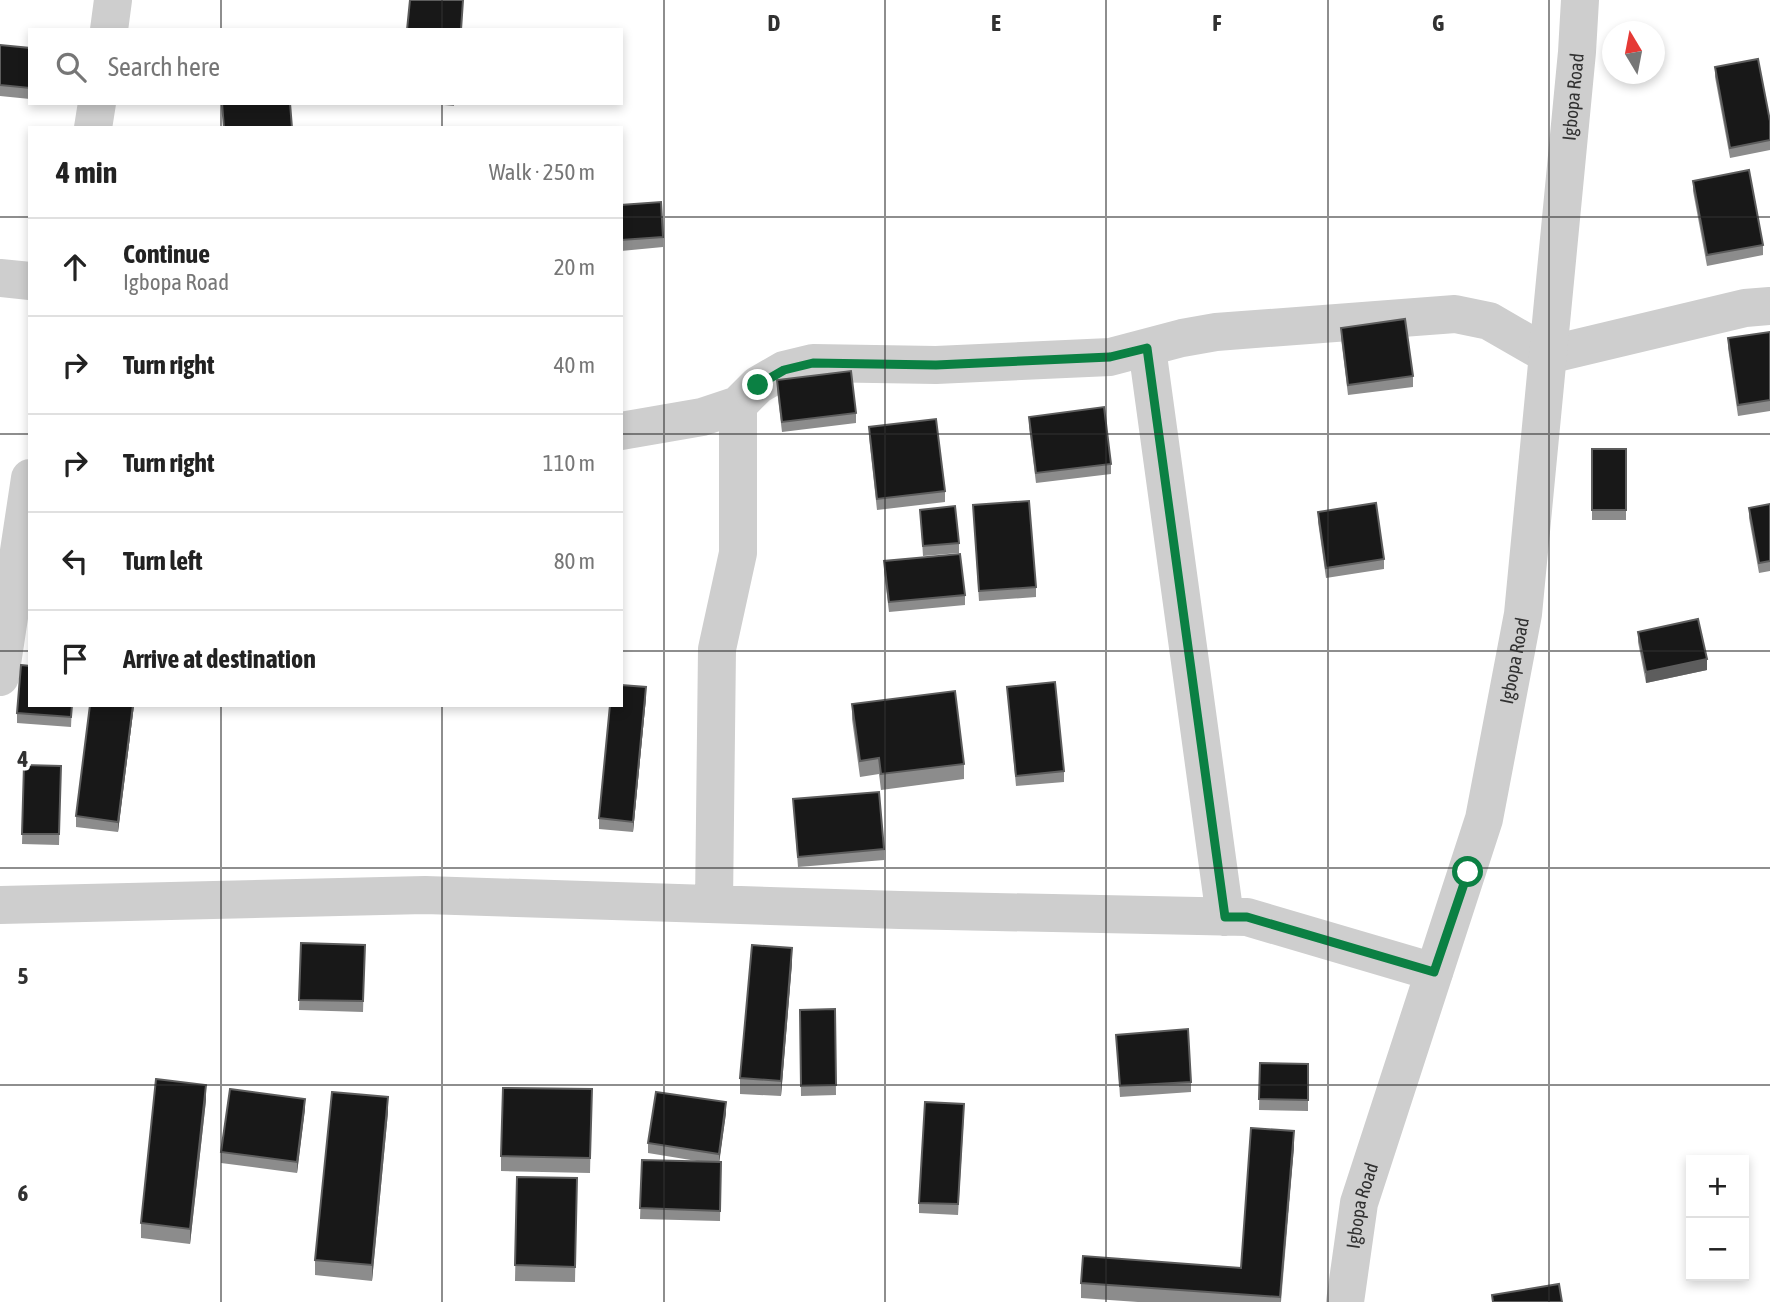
<!DOCTYPE html>
<html lang="en">
<head>
<meta charset="utf-8">
<style>
  :root { --surface:#fff; --page:#f6f6f6; --text:#222; --muted:#767676; --line:#e0e0e0 }
  body { margin:0; font-family:"Asap Condensed",sans-serif; background:var(--page); color:var(--text) }
  .controls { position:absolute; right:21px; bottom:21px; display:grid; overflow:hidden; border-radius:0px; box-shadow:0 4px 10px #0003 }
  .controls button { width:63px; height:63px; display:grid; place-items:center; padding:0; border:0; border-bottom:2px solid var(--line); background:var(--surface); color:var(--text); font:35px sans-serif }
  .compass { position:absolute; left:1602px; top:21px; width:63px; height:63px; border-radius:50%; background:var(--surface); box-shadow:0 4px 10px #0003; rotate:350deg }
  .stop { position:absolute; width:21px; height:21px; margin:-16px; border:5px solid #0b8043; border-radius:50%; background:#fff }
  .stop.end { background:#0b8043; border-color:#fff; box-shadow:0 2px 7px #0008 }
  .list { margin:0; padding:0; list-style:none }
  h2 { display:flex; justify-content:space-between; align-items:center; height:91px; margin:0; padding:0 28px; font-size:30px }
  h2 small { font-size:23px; font-weight:400; color:var(--muted) }
  .list li { display:grid; grid-template-columns:46px 1fr auto; gap:21px; align-items:center; box-sizing:border-box; height:98px; padding:0 28px; border-top:2px solid var(--line) }
  .list b { display:block; font-size:26px; white-space:nowrap }
  .list p { margin:0; font-size:23px; white-space:nowrap; color:var(--muted) }
  .list em { font-size:23px; font-style:normal; color:var(--muted) }
  .icon { flex:none; width:38px; height:38px; fill:none; stroke:currentColor; stroke-width:2; stroke-linecap:round; stroke-linejoin:round }
  .map { position:relative; flex:none; width:1770px; height:1302px; overflow:hidden }
  .search { position:absolute; background:var(--surface); box-shadow:0 4px 10px #0003; left:28px; top:28px; width:595px; height:77px; display:flex; align-items:center; gap:18px; box-sizing:border-box; padding:0 24px; border-radius:0px; color:var(--muted); font-size:26px }
  .panel { position:absolute; background:var(--surface); box-shadow:0 4px 10px #0003; left:28px; top:126px; width:595px; height:581px; border-radius:0px }
  .map>svg:first-child { display:block }
</style>
</head>
<body>
<div class="map">
<svg width="1770" height="1302" viewBox="0 0 1770 1302">
  <rect width="100%" height="100%" fill="#fff"/>
  <g fill="none" stroke-linecap="round" stroke-linejoin="round">
    <path stroke="#cecece" stroke-width="38" d="M109,30L113,0
      M93,128L97,103
      M0,278L30,281
      M1147,348L1225,917
      M621,431L702,417L738,405L758,385L784,370L813,363L936,365L1110,357L1182,338L1216,332L1455,314L1489,321L1548,355L1745,308L1770,306
      M0,677L30,478
      M714,904L717,649L738,553V405
      M0,905L425,895L900,910L1247,917L1434,972"/>
    <path stroke="#cecece" stroke-width="38" id="s1" d="M1345,1302L1359,1203L1484,819L1523,614L1577,52L1580,0"/>
  </g>
  <path fill="#8c8c8c" d="M0,45L30,48V99L0,96Z
    M1715,67L1770,121V150L1730,158L1715,77Z
    M424,103H454V106Z
    M1693,181L1763,245V255L1707,266L1693,191Z
    M621,205L663,237V247L621,251Z
    M1341,328L1413,376V387L1348,395L1341,338Z
    M1770,332V411L1738,416L1728,348V338Z
    M777,380L856,413V423L782,432L777,390Z
    M1029,417L1111,464V474L1036,483L1029,427Z
    M869,427L945,491V502L877,510L869,437Z
    M1592,449H1626V520H1592Z
    M1770,504V571L1759,573L1749,518V508Z
    M973,505L1036,587V597L979,601Z
    M920,510L959,543V553L923,556Z
    M1318,512L1384,559V569L1326,578L1318,522Z
    M884,561L965,595V605L889,612L884,571Z
    M1638,632L1707,670L1646,683L1638,642Z
    M1007,687L1064,771V782L1016,786Z
    M646,698L633,832L599,829V818Z
    M852,704L964,764V779L881,790L879,774L860,777L852,719Z
    M72,705L71,727L17,723V713Z
    M90,705H134L118,832L76,827V816Z
    M24,765L61,766L59,845L22,844Z
    M793,799L884,849V860L798,867Z
    M301,943L365,945L363,1012L299,1010Z
    M792,963L781,1096L740,1094V1078Z
    M835,1009L836,1095L801,1096L800,1010Z
    M1116,1035L1191,1082V1092L1120,1097Z
    M1260,1063L1308,1064V1111L1259,1110Z
    M592,1089L590,1173L501,1171V1156Z
    M206,1100L190,1244L141,1238V1223Z
    M305,1109L297,1173L221,1163V1152Z
    M388,1112L372,1281L315,1275V1260Z
    M726,1113L719,1162H721L720,1221L640,1219L642,1160L703,1162L648,1153V1143Z
    M964,1114L958,1215L919,1213V1203Z
    M1294,1147L1281,1302H1138L1081,1298V1283L1241,1268Z
    M517,1177L577,1178L575,1282L515,1281Z"/>
  <path fill="#5d5d5d" d="M1707,659V670L1646,683V672Z
    M646,687V698L633,832V822Z
    M133,705H134L118,832V822Z
    M792,948V963L781,1096V1081Z
    M206,1085V1100L190,1244V1229Z
    M388,1097V1112L372,1281V1265Z
    M305,1099V1109L297,1173V1162Z
    M726,1102V1113L719,1164V1154Z
    M1294,1131V1147L1280,1302V1297Z"/>
  <path fill="#181818" stroke="#5d5d5d" stroke-width="2" d="M410,0H463L461,30H407Z
    M0,45L30,48V88L0,85Z
    M1758,59L1770,121V140L1730,148L1715,67Z
    M222,103H290L292,128H224Z
    M1749,170L1763,245L1707,255L1693,181Z
    M661,202L663,237L621,240V205Z
    M1405,319L1413,376L1348,385L1341,328Z
    M1770,332V400L1738,405L1728,338Z
    M851,371L856,413L782,422L777,380Z
    M1104,407L1111,464L1036,473L1029,417Z
    M936,419L945,491L877,499L869,427Z
    M1592,449H1626V510H1592Z
    M1029,501L1036,587L979,591L973,505Z
    M1376,503L1384,559L1326,568L1318,512Z
    M1770,504V561L1759,563L1749,508Z
    M955,506L959,543L923,546L920,510Z
    M960,554L965,595L889,602L884,561Z
    M1698,619L1707,659L1646,672L1638,632Z
    M21,665L30,666V705H72L71,717L17,713Z
    M1055,682L1064,771L1016,776L1007,687Z
    M621,685L646,687L633,822L599,818L610,705H621Z
    M955,691L964,764L881,774L879,758L860,761L852,704Z
    M90,705H133L118,822L76,816Z
    M24,765L61,766L59,834H22Z
    M879,792L884,849L798,857L793,799Z
    M301,943L365,945L363,1001L299,1000Z
    M752,945L792,948L781,1081L740,1078Z
    M835,1009L836,1085L801,1086L800,1010Z
    M1188,1029L1191,1082L1120,1086L1116,1035Z
    M1260,1063L1308,1064V1100L1259,1099Z
    M156,1079L206,1085L190,1229L141,1223Z
    M503,1088L592,1089L590,1158L501,1156Z
    M230,1089L305,1099L297,1162L221,1152Z
    M332,1092L388,1097L372,1265L315,1260Z
    M656,1092L726,1102L719,1154L648,1143Z
    M925,1102L964,1104L958,1204L919,1203Z
    M1251,1128L1294,1131L1280,1297L1081,1283L1083,1256L1241,1268Z
    M642,1160L721,1162L720,1211L640,1208Z
    M517,1177L577,1178L575,1267L515,1265Z
    M1559,1284L1562,1302H1493L1492,1295Z"/>
  <g fill="none" stroke-linecap="round" stroke-linejoin="round">
    <path stroke="#0b8043" stroke-width="9" d="M758,385L784,370L813,363L936,365L1110,357L1147,348L1225,917H1247L1434,972L1468,872"/>
  </g>
  <path fill="none" stroke="#313131" stroke-width="2" stroke-opacity="0.55" d="M221,0V30M442,0V30M664,0V1302M885,0V1302M1106,0V1302M1328,0V1302M1549,0V1302M221,103V128M442,103V128M0,217H30M621,217H1770M0,434H30M621,434H1770M0,651H30M621,651H1770M221,705V1302M442,705V1302M0,868H1770M0,1085H1770"/>
  <g text-anchor="middle" stroke-width="7" stroke-linejoin="round" paint-order="stroke">
    <g font-size="19" fill="#313131" stroke="#fff">
      <text dy="7" stroke="none"><textPath href="#s1" startOffset="1232">Igbopa Road</textPath></text>
      <text dy="7" stroke="none"><textPath href="#s1" startOffset="665">Igbopa Road</textPath></text>
      <text dy="7" stroke="none"><textPath href="#s1" startOffset="98">Igbopa Road</textPath></text>
    </g>
  </g>
  <g font-size="23" text-anchor="middle" font-weight="bold" fill="#313131" stroke="#fff" stroke-width="7" stroke-linejoin="round" paint-order="stroke">
    <text x="774" y="31">D</text>
    <text x="996" y="31">E</text>
    <text x="1217" y="31">F</text>
    <text x="1438" y="31">G</text>
    <text x="23" y="767">4</text>
    <text x="23" y="984">5</text>
    <text x="23" y="1201">6</text>
  </g>
</svg>
<div class="controls">
<button>+</button>
<button>−</button>
</div>
<svg class="compass" viewBox="-18 -18 36 36"><path d="M0-13l5 13h-10z" fill="#e53935"/><path d="M0 13l5-13h-10z" fill="#767676"/></svg>
<div class="stop" style="left:1468px;top:872px"></div>
<div class="stop end" style="left:758px;top:385px"></div>
<div class="search"><svg class="icon" aria-label="search" viewBox="0 0 24 24"><circle cx="10" cy="10" r="6"/><path d="M15 15l6 6"/></svg>Search here</div>
<section class="panel">
<h2>4 min<small>Walk · 250 m</small></h2>
<ul class="list">
<li><svg class="icon" aria-label="ahead" viewBox="0 0 24 24"><path d="M12 20V5M6 11l6-6 6 6"/></svg><div><b>Continue</b><p>Igbopa Road</p></div><em>20 m</em></li>
<li><svg class="icon" aria-label="right" viewBox="0 0 24 24"><path d="M7 20v-9h11M14 6l5 5-5 5"/></svg><div><b>Turn right</b></div><em>40 m</em></li>
<li><svg class="icon" aria-label="right" viewBox="0 0 24 24"><path d="M7 20v-9h11M14 6l5 5-5 5"/></svg><div><b>Turn right</b></div><em>110 m</em></li>
<li><svg class="icon" aria-label="left" viewBox="0 0 24 24"><path d="M17 20v-9H6M10 6l-5 5 5 5"/></svg><div><b>Turn left</b></div><em>80 m</em></li>
<li><svg class="icon" aria-label="arrive" viewBox="0 0 24 24"><path d="M6 21V4h12l-3 4 3 4H6"/></svg><div><b>Arrive at destination</b></div></li>
</ul>
</section>
</div>
</body>
</html>
